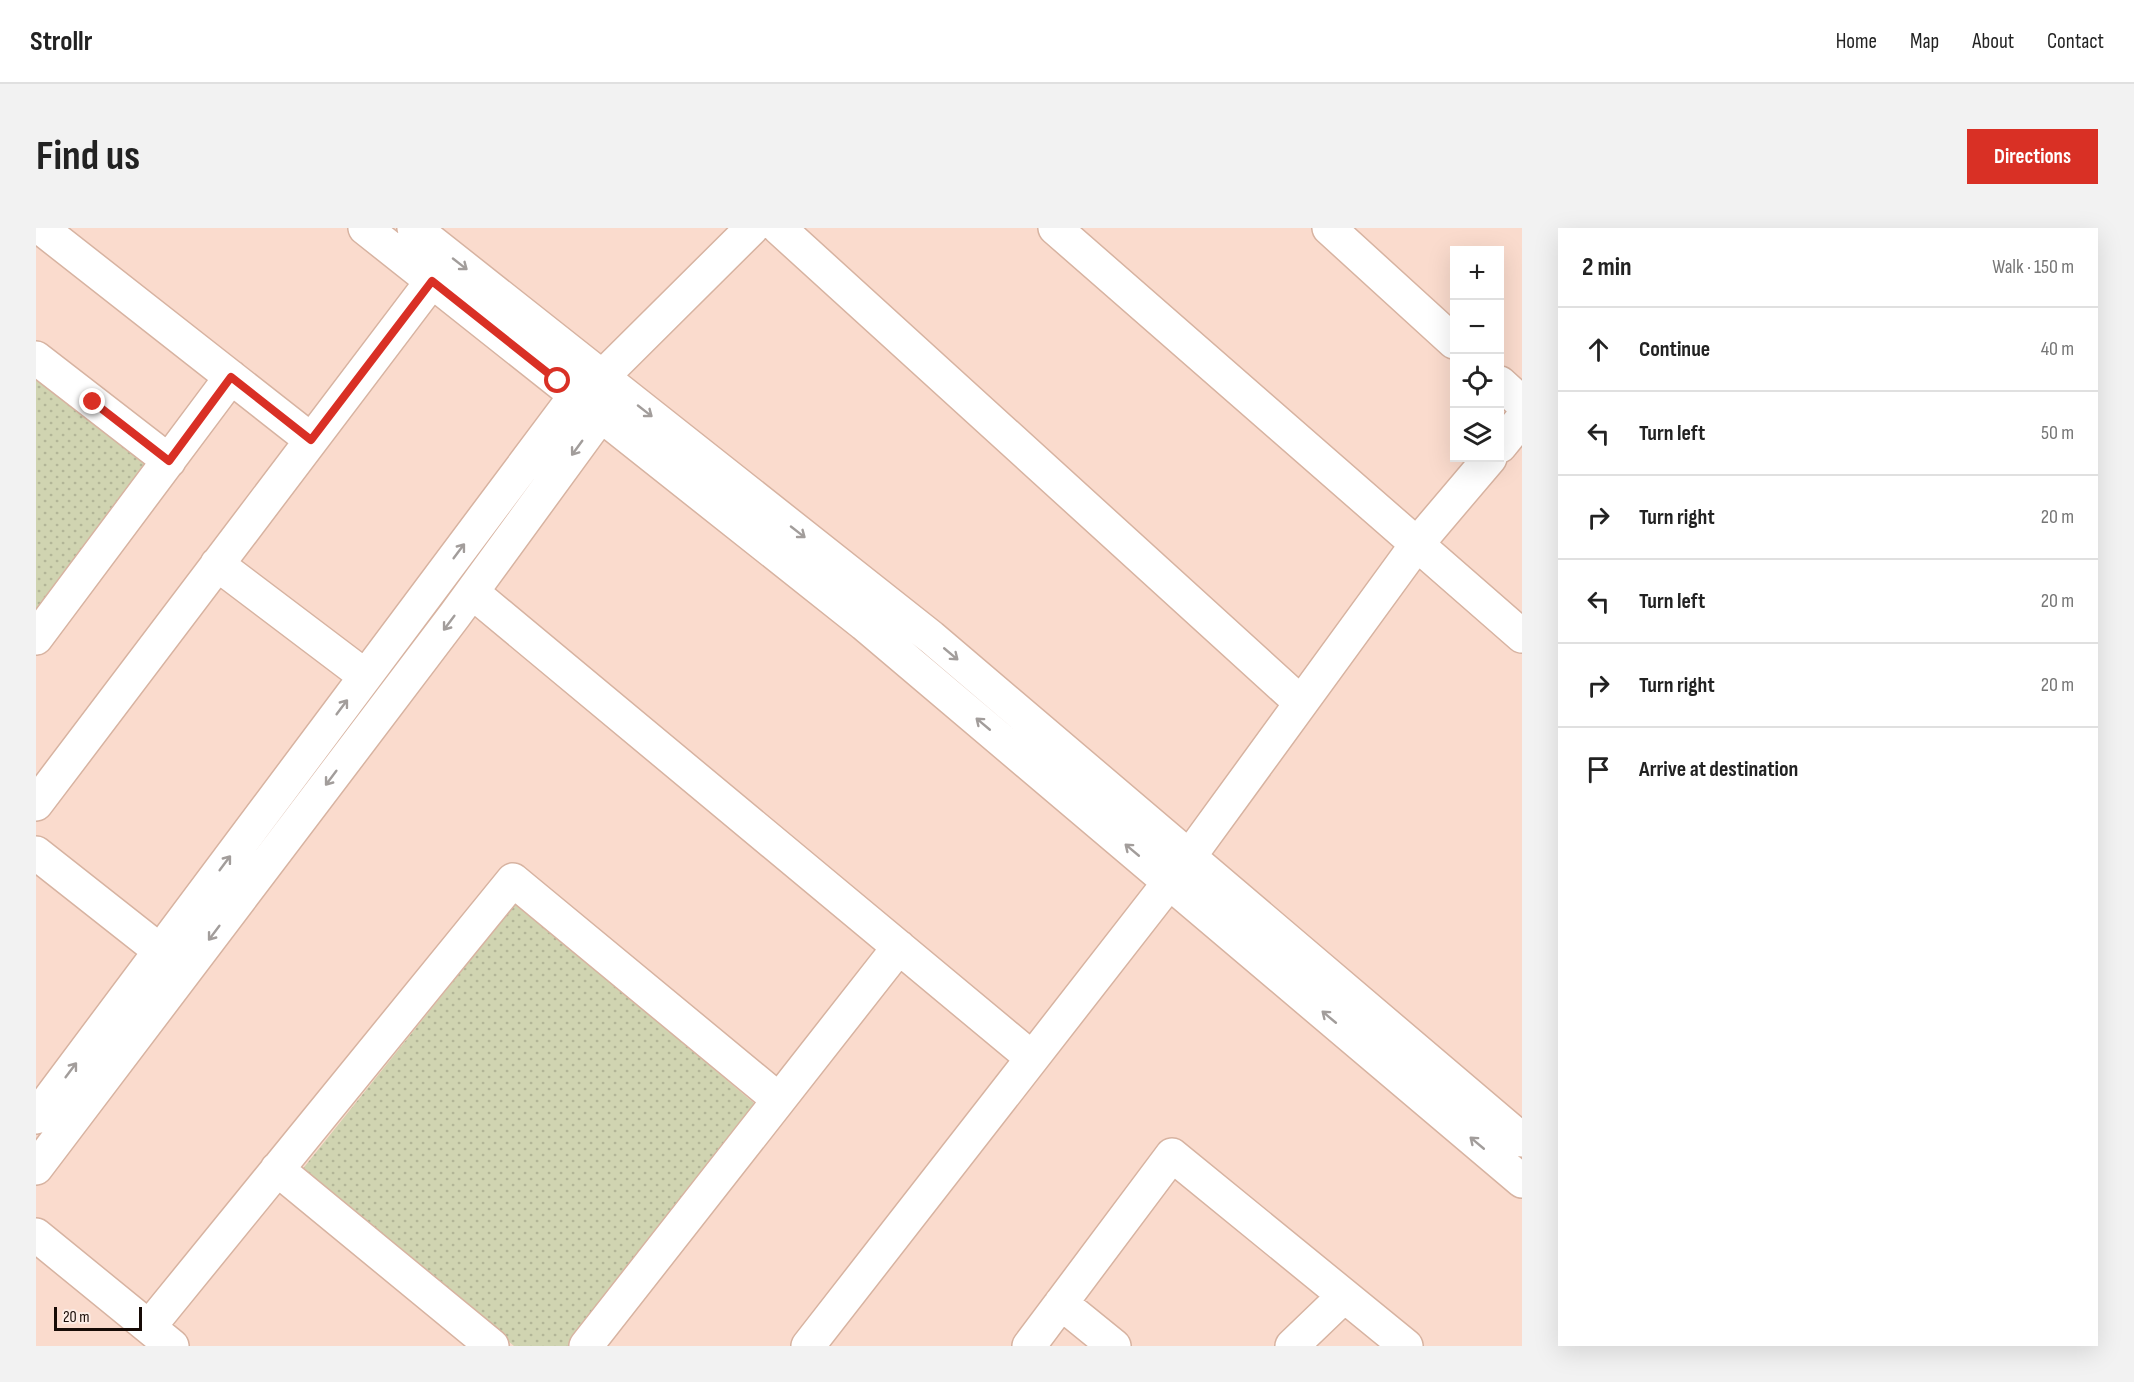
<!DOCTYPE html>
<html lang="en">
<head>
<meta charset="utf-8">
<style>
  :root { --surface:#fff; --page:#f2f2f2; --text:#222; --muted:#767676; --line:#e0e0e0; --accent:#d93025 }
  body { margin:0; font-family:"Sofia Sans Condensed",sans-serif; background:var(--page); color:var(--text) }
  .controls { position:absolute; right:18px; top:18px; display:grid; overflow:hidden; border-radius:0px; box-shadow:0 6px 24px #0002 }
  .controls button { width:54px; height:54px; display:grid; place-items:center; padding:0; border:0; border-bottom:2px solid var(--line); background:var(--surface); color:var(--text); font:30px sans-serif }
  .scale { position:absolute; left:18px; bottom:15px; width:88px; box-sizing:border-box; padding-left:6px; border:3px solid #170b06; border-top:0; font-size:16px; line-height:21px; white-space:nowrap; color:#170b06; -webkit-text-stroke:4px #fcece5; paint-order:stroke }
  .stop { position:absolute; width:18px; height:18px; margin:-14px; border:4px solid #d93025; border-radius:50%; background:#fff }
  .stop.end { background:#d93025; border-color:#fff; box-shadow:0 2px 6px #0008 }
  .list { margin:0; padding:0; list-style:none }
  h2 { display:flex; justify-content:space-between; align-items:center; height:78px; margin:0; padding:0 24px; font-size:26px }
  h2 small { font-size:20px; font-weight:400; color:var(--muted) }
  .list li { display:grid; grid-template-columns:39px 1fr auto; gap:18px; align-items:center; box-sizing:border-box; height:84px; padding:0 24px; border-top:2px solid var(--line) }
  .list b { display:block; font-size:22px; white-space:nowrap }
  .list em { font-size:20px; font-style:normal; color:var(--muted) }
  .icon { flex:none; width:33px; height:33px; fill:none; stroke:currentColor; stroke-width:2; stroke-linecap:round; stroke-linejoin:round }
  .map { position:relative; flex:none; width:1486px; height:1118px; overflow:hidden; border-radius:0px }
  header { display:flex; align-items:center; gap:36px; box-sizing:border-box; height:84px; padding:0 30px; background:var(--surface); border-bottom:2px solid var(--line) }
  header strong { font-size:28px }
  nav { display:flex; gap:33px; margin-inline-start:auto; font-size:21px }
  .intro { display:flex; align-items:center; justify-content:space-between; box-sizing:border-box; height:144px; padding:0 36px }
  h1 { margin:0; font-size:42px }
  .button { padding:15px 27px; border-radius:0px; background:var(--accent); color:#fff; font-size:21px; font-weight:700 }
  main { display:flex; gap:36px; padding:0 36px }
  aside { flex:1; background:var(--surface); border-radius:0px; box-shadow:0 6px 24px #0002 }
  .map>svg:first-child { display:block }
</style>
</head>
<body>
<header>
<strong>Strollr</strong>
<nav><a>Home</a><a>Map</a><a>About</a><a>Contact</a></nav>
</header>
<div class="intro"><h1>Find us</h1><a class="button">Directions</a></div>
<main>
<div class="map">
<svg width="1486" height="1118" viewBox="0 0 1486 1118">
  <defs>
    <pattern id="park-dots" width="8" height="8" patternUnits="userSpaceOnUse" patternTransform="scale(1.5)"><rect width="8" height="8" fill="#d0d4b1"/><path d="M2 2h.1M6 6h.1" fill="none" stroke="#b2b597" stroke-width="1.8" stroke-linecap="round"/></pattern>
  </defs>
  <rect width="100%" height="100%" fill="#fadbcd"/>
  <path fill="url(#park-dots)" d="M0,143L116,232L0,384Z
    M481,674L719,876L533,1118H478L265,943Z"/>
  <g fill="none" stroke-linecap="round" stroke-linejoin="round">
    <g stroke="#d7b3a1" stroke-width="36">
      <path id="minor" d="M5,0L275,212
        M329,0L828,396L1486,953
        M378,0L895,409L1486,912
        M743,0L1265,475
        M1019,0L1486,408
        M1293,0L1418,114
        M0,130L133,233
        M1464,155L1486,175
        M1464,218L1486,191
        M181,336L329,448
        M436,364L996,830
        M0,410L195,149
        M0,576L396,53
        M0,625L142,737
        M0,889L540,167L566,149L716,0
        M0,940L419,387L565,187L566,166
        M241,941L456,1118
        M0,1007L136,1118
        M1025,1075L1078,1118
        M113,1099L477,652L743,872
        M550,1118L863,719
        M772,1118L1153,629L1381,316L1454,230
        M993,1118L1136,927L1370,1118
        M1256,1118L1308,1068"/>
    </g>
    <use href="#minor" stroke="#fff" stroke-width="33"/>
  </g>
  <defs><path id="oneway-shaft" d="M-6 0H5M1.5-3L5.5 0L1.5 3" fill="none" stroke-width="1.6" stroke-linecap="round" stroke-linejoin="round" transform="scale(1.5)"/></defs>
  <g stroke="#a29d9b">
    <use href="#oneway-shaft" transform="translate(424 36) rotate(38)"/>
    <use href="#oneway-shaft" transform="translate(609 183) rotate(38)"/>
    <use href="#oneway-shaft" transform="translate(541 220) rotate(126)"/>
    <use href="#oneway-shaft" transform="translate(762 304) rotate(38)"/>
    <use href="#oneway-shaft" transform="translate(423 323) rotate(-53)"/>
    <use href="#oneway-shaft" transform="translate(413 395) rotate(127)"/>
    <use href="#oneway-shaft" transform="translate(915 426) rotate(40)"/>
    <use href="#oneway-shaft" transform="translate(306 479) rotate(-53)"/>
    <use href="#oneway-shaft" transform="translate(947 496) rotate(-140)"/>
    <use href="#oneway-shaft" transform="translate(295 550) rotate(127)"/>
    <use href="#oneway-shaft" transform="translate(1096 622) rotate(-140)"/>
    <use href="#oneway-shaft" transform="translate(189 635) rotate(-53)"/>
    <use href="#oneway-shaft" transform="translate(178 705) rotate(127)"/>
    <use href="#oneway-shaft" transform="translate(1293 789) rotate(-140)"/>
    <use href="#oneway-shaft" transform="translate(35 842) rotate(-53)"/>
    <use href="#oneway-shaft" transform="translate(1441 915) rotate(-140)"/>
  </g>
  <g fill="none" stroke-linecap="round" stroke-linejoin="round">
    <path stroke="#d93025" stroke-width="8" d="M57,174L133,233L195,149L275,212L396,53L522,153"/>
  </g>
</svg>
<div class="controls">
<button>+</button>
<button>−</button>
<button><svg class="icon" aria-label="locate" viewBox="0 0 24 24"><circle cx="12" cy="12" r="6"/><path d="M12 2v4M12 18v4M2 12h4M18 12h4"/></svg></button>
<button><svg class="icon" aria-label="layers" viewBox="0 0 24 24"><path d="M12 4l9 5-9 5-9-5zM3 14l9 5 9-5"/></svg></button>
</div>
<div class="scale">20 m</div>
<div class="stop" style="left:522px;top:153px"></div>
<div class="stop end" style="left:57px;top:174px"></div>
</div>
<aside>
<h2>2 min<small>Walk · 150 m</small></h2>
<ul class="list">
<li><svg class="icon" aria-label="ahead" viewBox="0 0 24 24"><path d="M12 20V5M6 11l6-6 6 6"/></svg><div><b>Continue</b></div><em>40 m</em></li>
<li><svg class="icon" aria-label="left" viewBox="0 0 24 24"><path d="M17 20v-9H6M10 6l-5 5 5 5"/></svg><div><b>Turn left</b></div><em>50 m</em></li>
<li><svg class="icon" aria-label="right" viewBox="0 0 24 24"><path d="M7 20v-9h11M14 6l5 5-5 5"/></svg><div><b>Turn right</b></div><em>20 m</em></li>
<li><svg class="icon" aria-label="left" viewBox="0 0 24 24"><path d="M17 20v-9H6M10 6l-5 5 5 5"/></svg><div><b>Turn left</b></div><em>20 m</em></li>
<li><svg class="icon" aria-label="right" viewBox="0 0 24 24"><path d="M7 20v-9h11M14 6l5 5-5 5"/></svg><div><b>Turn right</b></div><em>20 m</em></li>
<li><svg class="icon" aria-label="arrive" viewBox="0 0 24 24"><path d="M6 21V4h12l-3 4 3 4H6"/></svg><div><b>Arrive at destination</b></div></li>
</ul>
</aside>
</main>
</body>
</html>
